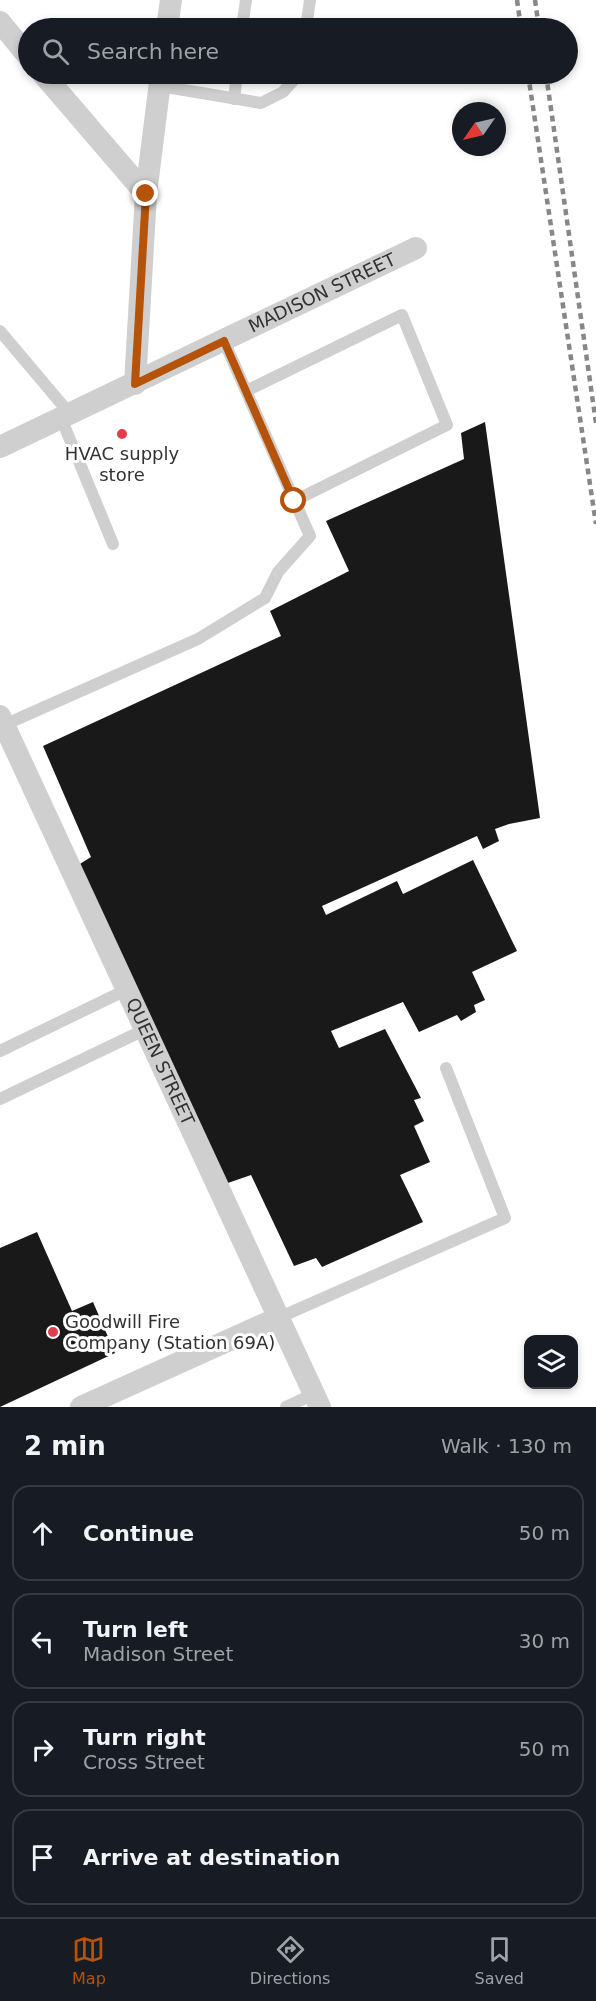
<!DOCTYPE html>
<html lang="en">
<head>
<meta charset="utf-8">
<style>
  :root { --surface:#171b24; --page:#242831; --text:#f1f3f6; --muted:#9ea1a6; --line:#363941; --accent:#b45309 }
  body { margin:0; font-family:"DejaVu Sans",sans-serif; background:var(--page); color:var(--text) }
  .controls { position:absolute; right:18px; bottom:18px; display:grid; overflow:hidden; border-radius:12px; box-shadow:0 3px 9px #0003 }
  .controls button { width:54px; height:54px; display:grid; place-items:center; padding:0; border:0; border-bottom:2px solid var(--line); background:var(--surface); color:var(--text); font:30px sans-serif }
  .compass { position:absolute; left:452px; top:102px; width:54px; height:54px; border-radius:50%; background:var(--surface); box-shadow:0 3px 9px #0003; rotate:236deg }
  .stop { position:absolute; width:18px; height:18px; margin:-14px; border:4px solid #b45309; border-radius:50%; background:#fff }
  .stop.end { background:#b45309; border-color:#fff; box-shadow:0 2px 6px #0008 }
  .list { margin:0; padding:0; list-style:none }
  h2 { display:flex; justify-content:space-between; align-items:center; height:78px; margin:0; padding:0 24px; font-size:26px }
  h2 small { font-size:20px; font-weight:400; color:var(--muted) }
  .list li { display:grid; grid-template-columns:39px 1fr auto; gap:18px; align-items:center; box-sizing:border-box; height:96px; margin:0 12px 12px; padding:0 12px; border:2px solid var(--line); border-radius:18px }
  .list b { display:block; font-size:22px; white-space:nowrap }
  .list p { margin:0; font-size:20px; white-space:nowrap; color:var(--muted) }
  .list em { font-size:20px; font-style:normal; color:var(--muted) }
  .icon { flex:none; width:33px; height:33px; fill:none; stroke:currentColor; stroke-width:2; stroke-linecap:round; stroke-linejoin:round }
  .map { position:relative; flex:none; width:596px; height:1407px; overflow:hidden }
  .search { position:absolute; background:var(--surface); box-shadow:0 3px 9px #0003; left:18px; right:18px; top:18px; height:66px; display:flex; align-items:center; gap:15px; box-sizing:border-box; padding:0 21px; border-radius:33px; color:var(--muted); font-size:22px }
  .sheet { height:510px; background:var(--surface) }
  nav { display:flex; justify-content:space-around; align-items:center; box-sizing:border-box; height:84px; border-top:2px solid var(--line); background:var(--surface); font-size:16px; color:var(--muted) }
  nav a { display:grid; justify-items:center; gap:3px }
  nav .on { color:var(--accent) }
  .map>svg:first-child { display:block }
</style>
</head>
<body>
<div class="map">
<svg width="596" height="1407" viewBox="0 0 596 1407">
  <rect width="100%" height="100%" fill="#fff"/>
  <path fill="#191919" d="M485,422L540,818L509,824L495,829L499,841L483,849L477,836L322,906L326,915L397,881L403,894L473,860L517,951L472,972L485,1000L474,1005L476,1012L461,1021L457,1015L419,1032L403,1002L331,1031L339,1048L385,1029L421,1098L414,1100L424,1121L414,1126L430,1162L400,1175L423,1222L322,1267L316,1258L294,1266L251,1175L225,1184L75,867L91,857L43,746L281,636L270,611L349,571L326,521L464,459L461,433Z
    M37,1232L72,1311L93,1302L115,1353L0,1407V1248Z"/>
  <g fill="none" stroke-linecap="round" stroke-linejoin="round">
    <path stroke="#cfcfcf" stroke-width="12" d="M242,28L246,0
      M306,28L310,0
      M160,86L261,103L283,92L299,74
      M234,99L237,74
      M0,331L70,414
      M246,391L402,315L447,425L294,501
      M61,418L113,544
      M4,725L198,639L265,598L278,572L310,536L224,341
      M0,1051L126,990
      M0,1099L144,1030
      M278,1318L505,1218L446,1068
      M286,1407L314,1394"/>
    <g stroke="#cfcfcf" stroke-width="22">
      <path d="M0,22L28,56"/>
      <path d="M167,28L171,0"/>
      <path d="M43,74L146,194"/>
      <path d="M135,384L146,194L161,74"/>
      <path id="s1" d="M0,447L416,248"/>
      <path id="s2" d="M0,716L320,1407"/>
      <path d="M81,1407L278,1318"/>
    </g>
    <path stroke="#878787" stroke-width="4.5" stroke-dasharray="6 4.5" stroke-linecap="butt" d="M517,0L521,28
      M535,0L539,28
      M528,74L596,524
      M546,74L596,423"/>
  </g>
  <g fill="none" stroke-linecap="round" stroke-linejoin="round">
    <path stroke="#b45309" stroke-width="8" d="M146,194L135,384L224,341L294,501"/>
  </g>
  <g fill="#e03d4c" stroke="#fff" stroke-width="2">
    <circle cx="122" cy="434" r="6"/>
    <circle cx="53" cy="1332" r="6"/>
  </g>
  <g text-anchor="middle" stroke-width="6" stroke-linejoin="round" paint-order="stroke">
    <g font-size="18" fill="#323232" stroke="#fff">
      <text dy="6" stroke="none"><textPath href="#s1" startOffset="357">MADISON STREET</textPath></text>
      <text dy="6" stroke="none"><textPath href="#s2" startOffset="381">QUEEN STREET</textPath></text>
    </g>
    <g font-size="18" fill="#323232" stroke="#fff">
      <text x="122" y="460">HVAC supply<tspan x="122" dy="21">store</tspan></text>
      <text x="65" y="1328" text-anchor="start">Goodwill Fire<tspan x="65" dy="21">Company (Station 69A)</tspan></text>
    </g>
  </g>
</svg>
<div class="controls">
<button><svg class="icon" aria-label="layers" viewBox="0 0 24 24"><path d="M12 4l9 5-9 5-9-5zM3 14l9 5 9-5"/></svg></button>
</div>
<svg class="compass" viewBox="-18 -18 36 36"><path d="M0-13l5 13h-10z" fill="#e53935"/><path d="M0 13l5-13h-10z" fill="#9ea1a6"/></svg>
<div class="stop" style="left:294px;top:501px"></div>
<div class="stop end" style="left:146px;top:194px"></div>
<div class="search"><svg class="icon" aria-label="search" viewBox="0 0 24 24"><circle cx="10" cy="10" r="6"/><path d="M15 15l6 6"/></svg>Search here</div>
</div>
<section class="sheet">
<h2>2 min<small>Walk · 130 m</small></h2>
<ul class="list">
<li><svg class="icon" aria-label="ahead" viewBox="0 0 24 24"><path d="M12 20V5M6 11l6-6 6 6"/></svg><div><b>Continue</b></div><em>50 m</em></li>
<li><svg class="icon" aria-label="left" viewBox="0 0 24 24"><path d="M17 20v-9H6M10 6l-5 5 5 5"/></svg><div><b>Turn left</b><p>Madison Street</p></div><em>30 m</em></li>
<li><svg class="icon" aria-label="right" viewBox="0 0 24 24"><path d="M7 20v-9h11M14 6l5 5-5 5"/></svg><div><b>Turn right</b><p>Cross Street</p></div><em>50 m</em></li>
<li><svg class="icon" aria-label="arrive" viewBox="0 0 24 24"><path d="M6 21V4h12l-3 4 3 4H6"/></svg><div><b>Arrive at destination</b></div></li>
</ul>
</section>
<nav>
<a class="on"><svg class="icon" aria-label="map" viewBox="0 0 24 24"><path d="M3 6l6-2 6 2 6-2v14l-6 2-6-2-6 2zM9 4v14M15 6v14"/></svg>Map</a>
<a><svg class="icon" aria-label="directions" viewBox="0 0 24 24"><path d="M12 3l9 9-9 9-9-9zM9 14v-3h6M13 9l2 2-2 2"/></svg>Directions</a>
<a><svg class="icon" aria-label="saved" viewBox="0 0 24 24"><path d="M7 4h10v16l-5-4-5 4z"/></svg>Saved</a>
</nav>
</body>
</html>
